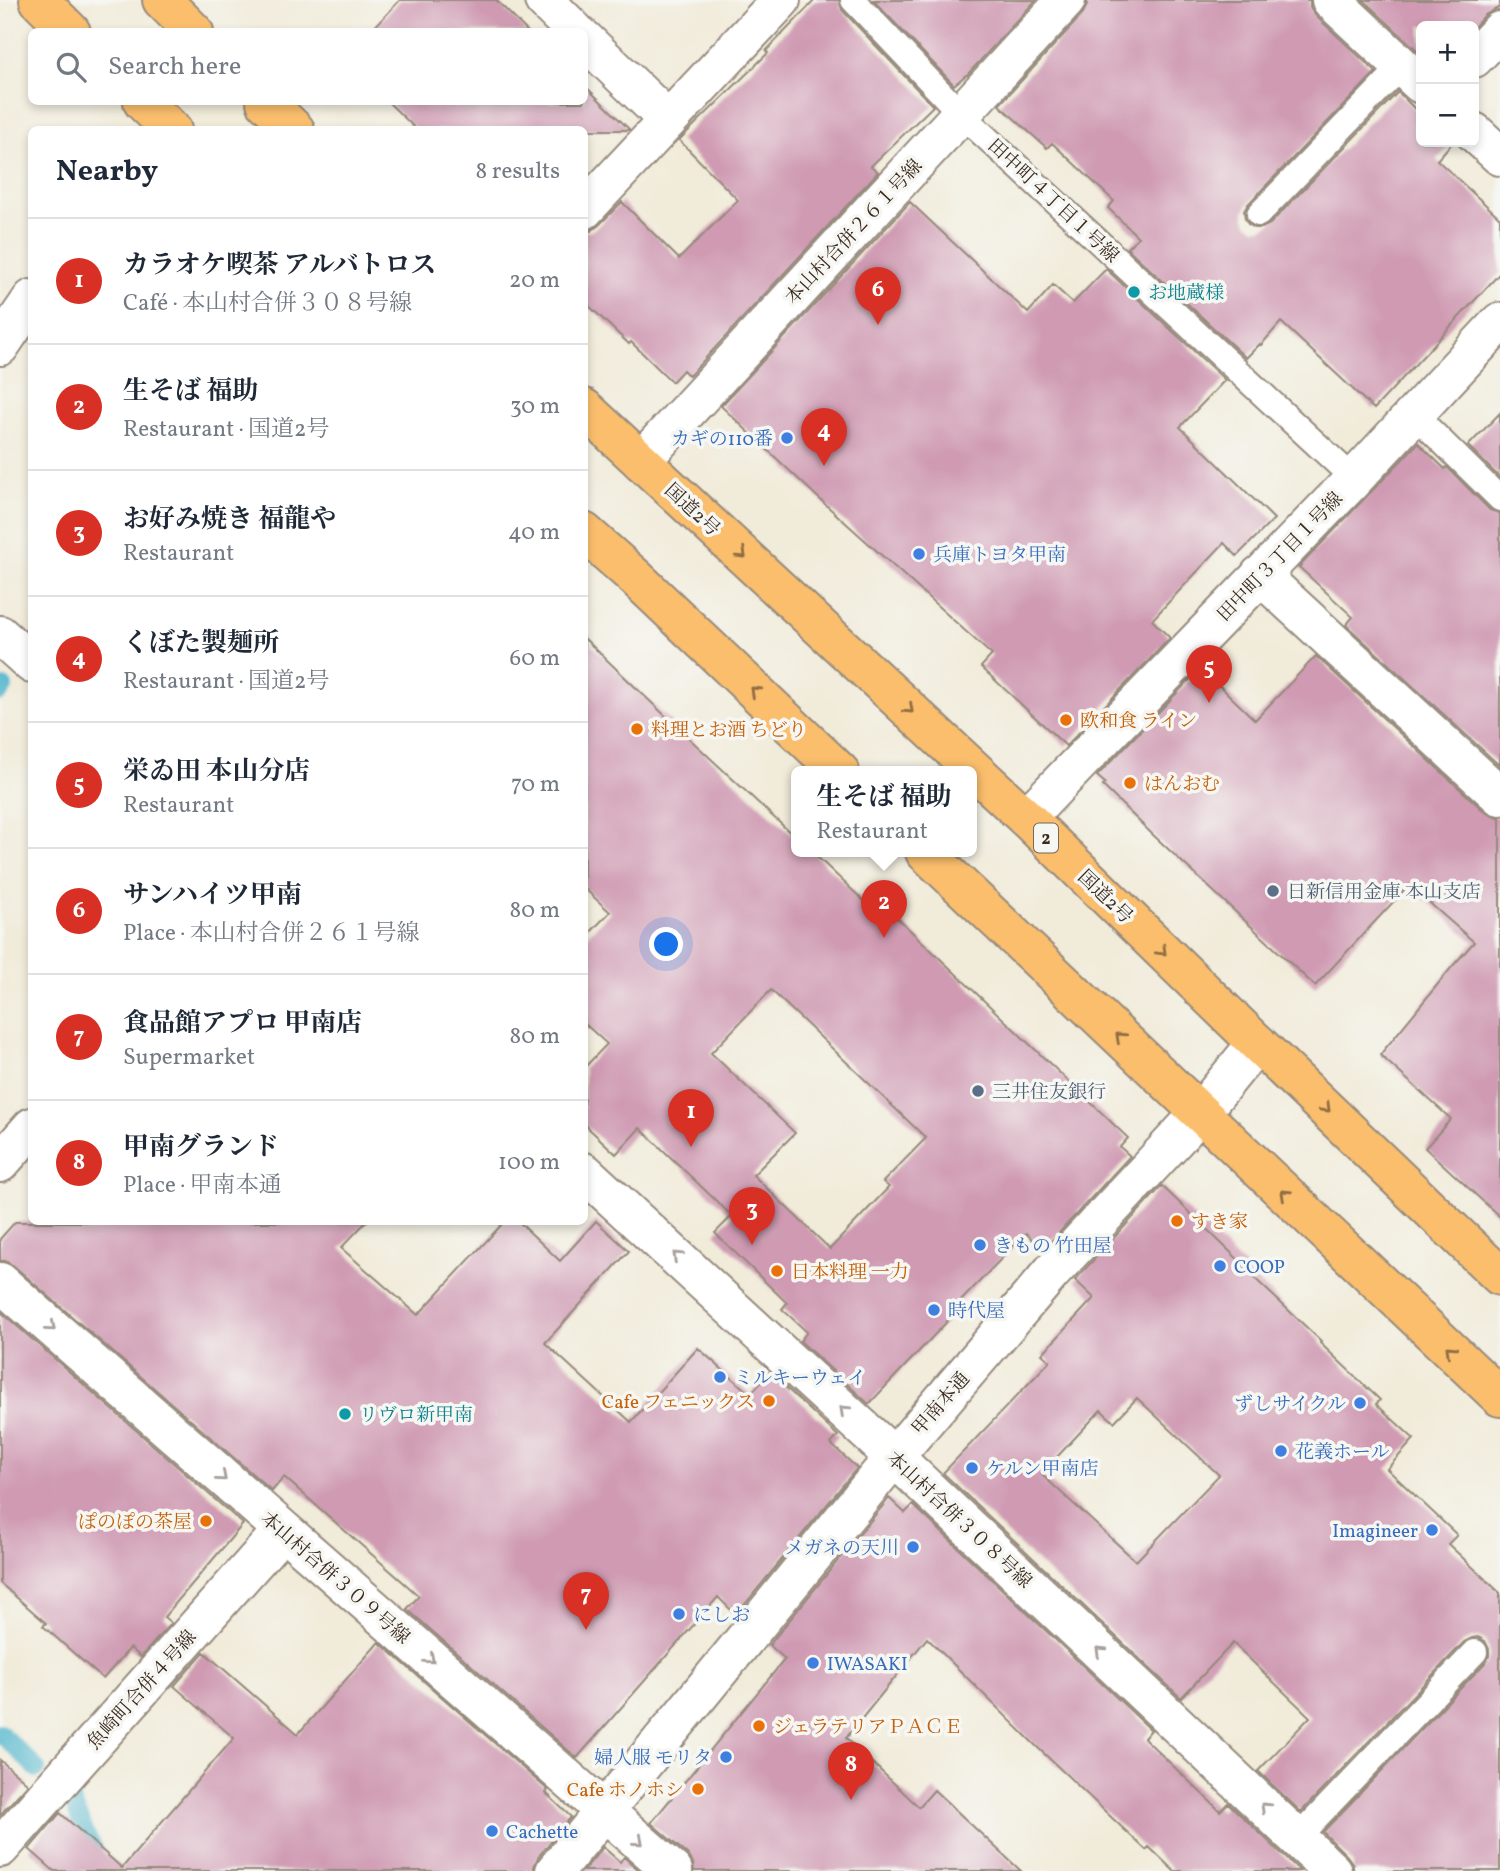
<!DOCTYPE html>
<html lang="en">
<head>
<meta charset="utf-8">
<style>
  :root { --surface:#fff; --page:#f6f6f7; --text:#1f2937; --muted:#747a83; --line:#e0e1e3; --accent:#d93025 }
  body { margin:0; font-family:Vollkorn,"Noto Serif JP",serif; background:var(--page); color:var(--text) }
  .controls { position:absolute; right:21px; top:21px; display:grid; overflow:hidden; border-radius:10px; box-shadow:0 4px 10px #0003 }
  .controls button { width:63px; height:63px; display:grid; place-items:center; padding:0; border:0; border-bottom:2px solid var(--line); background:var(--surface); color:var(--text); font:35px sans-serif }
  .you { position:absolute; left:667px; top:945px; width:24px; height:24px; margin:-18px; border:5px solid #fff; border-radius:50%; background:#1a73e8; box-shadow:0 0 0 10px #1a73e833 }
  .badge { display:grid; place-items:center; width:46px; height:46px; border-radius:50%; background:var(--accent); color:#fff; font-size:23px; font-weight:700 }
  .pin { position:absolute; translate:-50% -58px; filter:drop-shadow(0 2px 4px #0008) }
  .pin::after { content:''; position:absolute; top:37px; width:24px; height:21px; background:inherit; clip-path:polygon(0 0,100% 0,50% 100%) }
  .popup { position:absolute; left:791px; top:766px; width:186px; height:91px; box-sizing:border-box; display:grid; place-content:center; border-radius:10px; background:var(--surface); filter:drop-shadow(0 2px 5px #0005); font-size:23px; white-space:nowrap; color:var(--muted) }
  .popup b { font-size:26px; color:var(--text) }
  .popup::after { content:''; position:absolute; left:50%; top:100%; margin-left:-14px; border:14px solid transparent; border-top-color:var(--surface) }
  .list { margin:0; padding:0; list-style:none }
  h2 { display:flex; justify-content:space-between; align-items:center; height:91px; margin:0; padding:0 28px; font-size:30px }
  h2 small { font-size:23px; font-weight:400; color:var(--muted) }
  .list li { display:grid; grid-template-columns:46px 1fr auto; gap:21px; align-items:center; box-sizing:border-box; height:126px; padding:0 28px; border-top:2px solid var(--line) }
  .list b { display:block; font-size:26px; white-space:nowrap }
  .list p { margin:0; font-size:23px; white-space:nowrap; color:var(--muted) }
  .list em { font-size:23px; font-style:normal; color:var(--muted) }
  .icon { flex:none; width:38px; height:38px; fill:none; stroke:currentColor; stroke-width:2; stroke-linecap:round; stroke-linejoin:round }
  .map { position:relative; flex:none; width:1500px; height:1871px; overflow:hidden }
  .search { position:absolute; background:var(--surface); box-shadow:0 4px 10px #0003; left:28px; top:28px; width:560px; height:77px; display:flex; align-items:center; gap:18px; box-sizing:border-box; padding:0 24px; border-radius:10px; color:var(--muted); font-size:26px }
  .panel { position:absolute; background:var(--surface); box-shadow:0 4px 10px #0003; left:28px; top:126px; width:560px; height:1099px; border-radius:10px }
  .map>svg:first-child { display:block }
</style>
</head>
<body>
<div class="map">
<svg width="1500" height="1871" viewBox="0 0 1500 1871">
  <rect width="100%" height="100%" fill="#f6f6f2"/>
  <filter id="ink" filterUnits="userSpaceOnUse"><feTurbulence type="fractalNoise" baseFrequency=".0143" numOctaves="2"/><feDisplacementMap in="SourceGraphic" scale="14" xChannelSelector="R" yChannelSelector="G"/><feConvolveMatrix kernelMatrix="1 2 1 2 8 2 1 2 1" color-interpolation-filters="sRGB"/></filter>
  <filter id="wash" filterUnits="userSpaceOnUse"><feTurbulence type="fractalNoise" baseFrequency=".00686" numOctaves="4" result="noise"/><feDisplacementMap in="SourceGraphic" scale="28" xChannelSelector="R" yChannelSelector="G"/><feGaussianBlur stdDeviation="1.57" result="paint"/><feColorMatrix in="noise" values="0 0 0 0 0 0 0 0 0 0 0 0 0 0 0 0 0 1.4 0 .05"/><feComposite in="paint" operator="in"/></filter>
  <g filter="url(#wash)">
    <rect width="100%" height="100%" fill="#f1ebd9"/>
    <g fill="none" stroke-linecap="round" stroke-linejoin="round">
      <path stroke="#4fb6ce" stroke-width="18" d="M0,692L4,687
        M0,1733L37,1769
        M71,1799L99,1864L97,1871"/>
    </g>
    <g id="blocks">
      <path fill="#cf9ab2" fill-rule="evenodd" d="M400,0H496L528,32H370Z
        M815,0H839L842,10L933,106L871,166L878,172L689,376L683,370L672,382L631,342L629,344L584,301V231H591L599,225L622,202L679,259L738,200L679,140L768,53L766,51Z
        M873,0H1036L967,75H966L954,85Z
        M1087,0H1310V7L1316,16L1376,72L1248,204L1244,211L1245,219L1248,224L1255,228H1262L1270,224L1398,92L1421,115V142H1451L1452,143L1437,160L1500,218V273L1374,409L1281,322L1261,345L1260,344L1246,358L1127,248L1138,237L1108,208L1114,201L1052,143L1047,148L999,105L1082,15L1087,5Z
        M1363,0H1500V7L1485,15L1474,27L1421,26V54Z
        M584,85L630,130H417L388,102H584Z
        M910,202L1028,313L1053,285L1073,303L1106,269L1225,380L1180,427L1274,519L1237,556L1224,543L1152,620L1170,638L1066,746L981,667L992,655L826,505L721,406Z
        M1500,413V478L1468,446Z
        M1418,443L1445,469L1447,467L1490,510L1500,513V766L1346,625L1353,617L1299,567Z
        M584,638L679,729L796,838V852H812L883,919L890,911L1128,1138L1120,1147L1130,1156L1043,1250L1026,1233L955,1307L958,1310L869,1404L800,1341L807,1332L782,1309L787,1303L715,1233L732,1216L640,1128L616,1154L584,1124V1068L607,1044L584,1023V939L610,912L584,888ZM771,990L926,1138L883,1182L889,1187L830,1249L753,1175L795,1133L711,1053Z
        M1316,656L1485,812L1495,817H1500V1217L1425,1148L1451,1119L1380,1055L1451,968L1474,942L1409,885L1315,986L1151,833L1103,786L1105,783L1097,776L1201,668L1255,720Z
        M1162,1186L1249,1270L1247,1271L1321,1341L1320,1343L1380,1400L1376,1404L1414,1439L1387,1469L1457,1535L1448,1544L1500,1593V1871H1353V1864L1347,1856L1323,1832L1486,1662L1489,1656V1649L1485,1641L1478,1637L1472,1638L1464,1642L1301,1812L1258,1771L1310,1717L1233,1643L1181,1698L943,1473L1050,1361L1042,1354L1094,1298L1075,1280ZM1137,1398L1219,1475L1136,1561L1041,1474L1101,1410L1114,1422Z
        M596,1221L629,1251L545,1343L631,1422L698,1348L750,1394L770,1373L838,1436L831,1444L857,1468L736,1615L718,1597L577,1758L407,1609L419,1596L284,1477L272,1491L14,1266L5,1261H0V1239L15,1222H366L341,1248L418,1315L504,1222H519L560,1261Z
        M0,1311L243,1524L164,1617L171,1623L141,1657L130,1648L103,1679L43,1626L46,1623L0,1583Z
        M889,1498L905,1513L913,1505L1151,1730L1144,1738L1220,1811L1228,1803L1300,1871H1174L1149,1847L1146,1850L1036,1746L927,1638L846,1738L919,1807L934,1790L1021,1871H694L693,1863L688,1855L651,1823L785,1659L769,1645Z
        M379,1642L548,1790L546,1793L571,1817L538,1857L534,1867V1871H54L29,1849L60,1813L122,1868L234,1738L174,1686L204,1652L298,1734Z
        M0,1760L28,1784L0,1815Z
        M603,1847L620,1862L624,1857L640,1871H583Z"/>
    </g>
  </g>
  <g filter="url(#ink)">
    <use href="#blocks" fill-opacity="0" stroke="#968a7c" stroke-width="2"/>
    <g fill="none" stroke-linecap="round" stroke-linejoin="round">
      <g stroke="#968a7c" stroke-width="28">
        <path id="lane" d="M853,0L961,114L1354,479
          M1259,214L1402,66
          M1414,414L1500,499
          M1297,1838L1475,1652"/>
      </g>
      <g stroke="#968a7c" stroke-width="42">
        <path id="street" d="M544,0L576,32
          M1331,0L1421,84
          M584,39L667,119
          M1474,58L1500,31
          M1474,132L1500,156
          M584,210L781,0
          M0,346L32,299
          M641,461L1066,0
          M1260,575L1500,796
          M0,635L32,664
          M1026,818L1354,479L1500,322
          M0,1163L32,1127
          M584,1172L894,1457L1332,1871
          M0,1282L673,1871
          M0,1848L283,1530
          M555,1871L894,1457L1052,1272L1200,1113L1257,1043"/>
      </g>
      <g stroke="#968a7c" stroke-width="42">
        <path id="highway" d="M39,0L71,32
          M162,0L194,32
          M143,102L172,130
          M266,102L295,130
          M584,408L1026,818L1257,1043L1500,1276
          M584,532L636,578L840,772
          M925,852L1500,1397"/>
      </g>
      <use href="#lane" stroke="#fff" stroke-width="24"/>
      <use href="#street" stroke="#fff" stroke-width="38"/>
      <use href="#highway" stroke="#fabe6d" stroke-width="38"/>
    </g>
    <defs><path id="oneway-chevron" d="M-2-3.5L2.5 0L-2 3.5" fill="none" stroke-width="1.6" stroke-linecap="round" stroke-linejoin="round" transform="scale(1.75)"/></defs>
    <g stroke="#916d42">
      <use href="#oneway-chevron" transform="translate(742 554) rotate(43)"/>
      <use href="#oneway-chevron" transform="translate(755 691) rotate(-137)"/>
      <use href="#oneway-chevron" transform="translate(909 709) rotate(43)"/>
      <use href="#oneway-chevron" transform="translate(1162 951) rotate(44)"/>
      <use href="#oneway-chevron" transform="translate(1120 1037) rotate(-137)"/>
      <use href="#oneway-chevron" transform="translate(1326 1108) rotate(44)"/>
      <use href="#oneway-chevron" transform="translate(1285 1194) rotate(-137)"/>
      <use href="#oneway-chevron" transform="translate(1450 1350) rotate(-137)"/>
    </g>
    <g stroke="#a79f9a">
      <use href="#oneway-chevron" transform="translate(677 1256) rotate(-137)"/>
      <use href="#oneway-chevron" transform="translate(51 1327) rotate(41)"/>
      <use href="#oneway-chevron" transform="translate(844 1410) rotate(-137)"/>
      <use href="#oneway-chevron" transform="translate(222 1477) rotate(41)"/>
      <use href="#oneway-chevron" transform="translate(1100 1651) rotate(-137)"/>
      <use href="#oneway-chevron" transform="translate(430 1659) rotate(41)"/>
      <use href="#oneway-chevron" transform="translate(1265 1807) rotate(-137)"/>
      <use href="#oneway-chevron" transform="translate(639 1841) rotate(41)"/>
    </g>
  </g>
  <g fill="#0f9aa8" stroke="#f6f6f2" stroke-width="2.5">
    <circle cx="1134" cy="292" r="7"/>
    <circle cx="345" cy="1414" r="7"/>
  </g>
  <g fill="#3f7fe0" stroke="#f6f6f2" stroke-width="2.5">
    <circle cx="787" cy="438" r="7"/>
    <circle cx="919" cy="554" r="7"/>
    <circle cx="980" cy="1245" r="7"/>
    <circle cx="1220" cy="1266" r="7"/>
    <circle cx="934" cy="1310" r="7"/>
    <circle cx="720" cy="1377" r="7"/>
    <circle cx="1360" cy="1403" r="7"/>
    <circle cx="1281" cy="1451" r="7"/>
    <circle cx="972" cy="1468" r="7"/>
    <circle cx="1432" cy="1530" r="7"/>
    <circle cx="913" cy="1547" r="7"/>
    <circle cx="679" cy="1614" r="7"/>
    <circle cx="813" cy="1663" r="7"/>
    <circle cx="726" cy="1757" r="7"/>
    <circle cx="492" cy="1831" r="7"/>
  </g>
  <g fill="#e8710a" stroke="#f6f6f2" stroke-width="2.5">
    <circle cx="1066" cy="720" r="7"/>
    <circle cx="637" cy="729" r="7"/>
    <circle cx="1130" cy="783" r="7"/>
    <circle cx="1177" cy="1221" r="7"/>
    <circle cx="777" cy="1271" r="7"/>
    <circle cx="769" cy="1401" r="7"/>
    <circle cx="206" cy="1521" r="7"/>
    <circle cx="759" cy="1726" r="7"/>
    <circle cx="698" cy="1789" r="7"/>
  </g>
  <g fill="#5c6f8a" stroke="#f6f6f2" stroke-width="2.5">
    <circle cx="1273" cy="891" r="7"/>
    <circle cx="978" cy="1091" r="7"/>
  </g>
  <g text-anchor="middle" stroke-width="7" stroke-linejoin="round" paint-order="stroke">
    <rect fill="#f6f6f2" stroke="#73675e" stroke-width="2" x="1034" y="823.5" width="24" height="29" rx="5"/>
    <g font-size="18" font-weight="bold" fill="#3b2a1e">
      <text x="1046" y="844">2</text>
    </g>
    <g font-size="19" fill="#3b2a1e" stroke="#f6f6f2">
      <text transform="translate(1054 200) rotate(43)" y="7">田中町４丁目１号線</text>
      <text transform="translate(853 231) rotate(-47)" y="7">本山村合併２６１号線</text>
      <text transform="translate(693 509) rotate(43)" y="7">国道2号</text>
      <text transform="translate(1279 556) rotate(-46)" y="7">田中町３丁目１号線</text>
      <text transform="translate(1106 896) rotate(44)" y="7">国道2号</text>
      <text transform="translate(940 1403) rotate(-49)" y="7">甲南本通</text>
      <text transform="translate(960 1519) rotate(43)" y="7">本山村合併３０８号線</text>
      <text transform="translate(336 1577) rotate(41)" y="7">本山村合併３０９号線</text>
      <text transform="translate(141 1689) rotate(-48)" y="7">魚崎町合併４号線</text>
    </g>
    <g font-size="19" fill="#0d838f" stroke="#f6f6f2" text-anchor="start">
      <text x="1148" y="299">お地蔵様</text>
      <text x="359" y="1421">リヴロ新甲南</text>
    </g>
    <g font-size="19" fill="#366cbe" stroke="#f6f6f2" text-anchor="start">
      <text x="773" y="445" text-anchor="end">カギの110番</text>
      <text x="933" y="561">兵庫トヨタ甲南</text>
      <text x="994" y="1252">きもの 竹田屋</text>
      <text x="1234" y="1273">COOP</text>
      <text x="948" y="1317">時代屋</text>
      <text x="734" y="1384">ミルキーウェイ</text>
      <text x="1346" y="1410" text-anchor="end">ずしサイクル</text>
      <text x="1295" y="1458">花義ホール</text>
      <text x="986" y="1475">ケルン甲南店</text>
      <text x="1418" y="1537" text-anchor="end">Imagineer</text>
      <text x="899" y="1554" text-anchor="end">メガネの天川</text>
      <text x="693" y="1621">にしお</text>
      <text x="827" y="1670">IWASAKI</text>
      <text x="712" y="1764" text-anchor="end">婦人服 モリタ</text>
      <text x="506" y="1838">Cachette</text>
    </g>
    <g font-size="19" fill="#c56008" stroke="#f6f6f2" text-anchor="start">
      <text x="1080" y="727">欧和食 ライン</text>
      <text x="651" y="736">料理とお酒 ちどり</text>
      <text x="1144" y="790">はんおむ</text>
      <text x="1191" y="1228">すき家</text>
      <text x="791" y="1278">日本料理 一力</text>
      <text x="755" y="1408" text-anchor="end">Cafe フェニックス</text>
      <text x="192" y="1528" text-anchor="end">ぽのぽの茶屋</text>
      <text x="773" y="1733">ジェラテリアＰＡＣＥ</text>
      <text x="684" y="1796" text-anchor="end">Cafe ホノホシ</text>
    </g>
    <g font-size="19" fill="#4e5e75" stroke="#f6f6f2" text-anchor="start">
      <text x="1287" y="898">日新信用金庫 本山支店</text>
      <text x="992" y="1098">三井住友銀行</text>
    </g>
  </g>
</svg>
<div class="controls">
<button>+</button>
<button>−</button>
</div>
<div class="you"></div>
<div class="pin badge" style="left:691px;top:1147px">1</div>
<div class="pin badge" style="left:884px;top:938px">2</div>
<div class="popup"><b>生そば 福助</b>Restaurant</div>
<div class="pin badge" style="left:752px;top:1245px">3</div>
<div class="pin badge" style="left:824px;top:466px">4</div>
<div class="pin badge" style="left:1209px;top:703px">5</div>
<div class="pin badge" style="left:878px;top:325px">6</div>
<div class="pin badge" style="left:586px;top:1630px">7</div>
<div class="pin badge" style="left:851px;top:1800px">8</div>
<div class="search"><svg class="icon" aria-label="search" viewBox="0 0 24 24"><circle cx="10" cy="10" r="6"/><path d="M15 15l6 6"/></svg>Search here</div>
<section class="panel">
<h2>Nearby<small>8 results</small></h2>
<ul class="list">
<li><span class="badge">1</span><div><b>カラオケ喫茶 アルバトロス</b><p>Café · 本山村合併３０８号線</p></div><em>20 m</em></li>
<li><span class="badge">2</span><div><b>生そば 福助</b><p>Restaurant · 国道2号</p></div><em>30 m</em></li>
<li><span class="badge">3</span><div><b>お好み焼き 福龍や</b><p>Restaurant</p></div><em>40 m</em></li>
<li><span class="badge">4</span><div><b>くぼた製麺所</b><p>Restaurant · 国道2号</p></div><em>60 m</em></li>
<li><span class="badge">5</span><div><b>栄ゐ田 本山分店</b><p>Restaurant</p></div><em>70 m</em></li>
<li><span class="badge">6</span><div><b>サンハイツ甲南</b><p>Place · 本山村合併２６１号線</p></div><em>80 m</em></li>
<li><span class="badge">7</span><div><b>食品館アプロ 甲南店</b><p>Supermarket</p></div><em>80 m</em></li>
<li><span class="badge">8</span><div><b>甲南グランド</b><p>Place · 甲南本通</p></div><em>100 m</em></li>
</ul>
</section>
</div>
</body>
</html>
